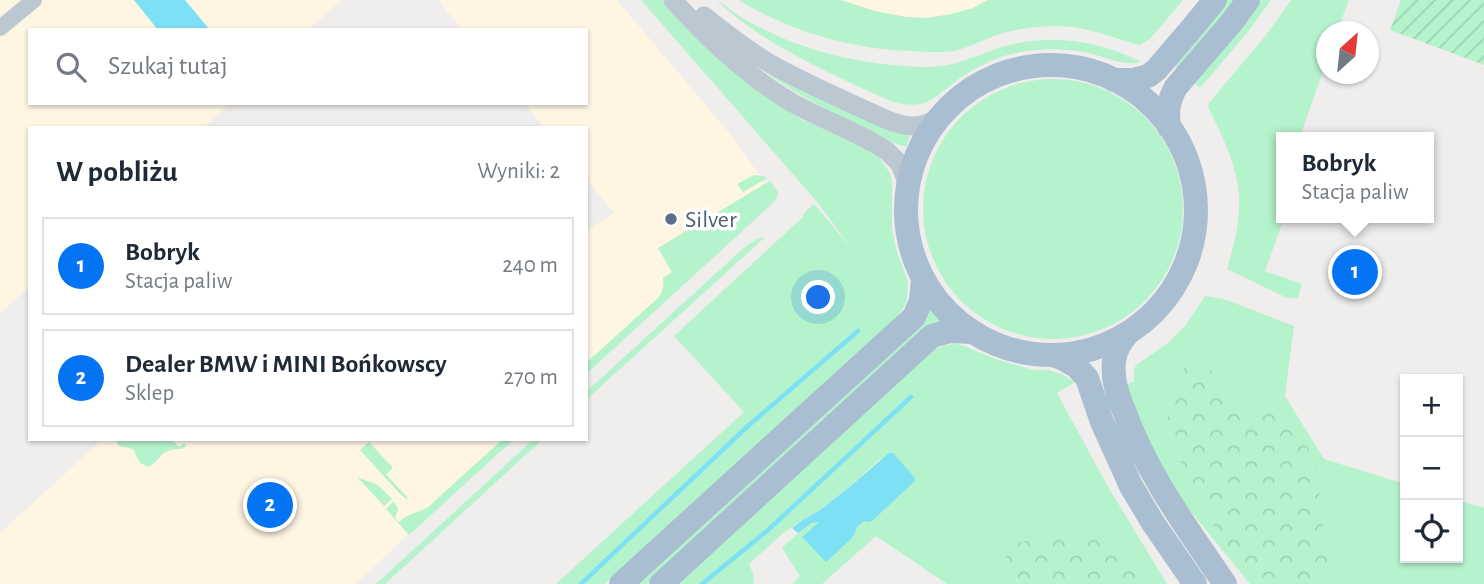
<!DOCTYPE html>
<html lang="pl">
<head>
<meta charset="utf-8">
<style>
  :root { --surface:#fff; --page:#f2f2f3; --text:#1f2937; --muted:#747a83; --line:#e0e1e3; --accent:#0574f2 }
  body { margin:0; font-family:"Alegreya Sans",sans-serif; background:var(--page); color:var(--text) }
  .controls { position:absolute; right:21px; bottom:21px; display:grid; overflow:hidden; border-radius:0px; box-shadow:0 2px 5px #0004 }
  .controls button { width:63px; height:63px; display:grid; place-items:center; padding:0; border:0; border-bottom:2px solid var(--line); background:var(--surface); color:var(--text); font:35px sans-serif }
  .compass { position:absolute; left:1316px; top:21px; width:63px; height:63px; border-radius:50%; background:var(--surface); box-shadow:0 2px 5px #0004; rotate:27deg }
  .you { position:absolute; left:819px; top:298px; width:24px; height:24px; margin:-18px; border:5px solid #fff; border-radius:50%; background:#1a73e8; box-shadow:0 0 0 10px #1a73e833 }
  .badge { display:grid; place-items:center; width:46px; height:46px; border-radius:50%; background:var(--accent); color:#fff; font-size:23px; font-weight:700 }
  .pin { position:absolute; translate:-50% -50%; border:4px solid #fff; box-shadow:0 2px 7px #0006 }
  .popup { position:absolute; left:1276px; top:132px; width:158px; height:91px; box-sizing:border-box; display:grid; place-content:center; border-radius:0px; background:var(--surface); filter:drop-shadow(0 2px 5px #0005); font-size:23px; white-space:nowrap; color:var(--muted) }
  .popup b { font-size:26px; color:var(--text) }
  .popup::after { content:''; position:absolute; left:50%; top:100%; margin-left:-14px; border:14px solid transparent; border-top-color:var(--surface) }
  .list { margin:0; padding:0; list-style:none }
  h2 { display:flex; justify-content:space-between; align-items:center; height:91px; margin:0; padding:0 28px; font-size:30px }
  h2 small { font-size:23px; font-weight:400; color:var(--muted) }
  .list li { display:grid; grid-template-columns:46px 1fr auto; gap:21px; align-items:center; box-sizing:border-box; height:98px; margin:0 14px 14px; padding:0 14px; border:2px solid var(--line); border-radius:0px }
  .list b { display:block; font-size:26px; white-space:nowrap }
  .list p { margin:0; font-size:23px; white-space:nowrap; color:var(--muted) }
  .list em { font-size:23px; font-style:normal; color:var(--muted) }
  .icon { flex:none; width:38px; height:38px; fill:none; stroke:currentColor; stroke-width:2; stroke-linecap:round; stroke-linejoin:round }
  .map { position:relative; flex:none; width:1484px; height:584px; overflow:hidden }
  .search { position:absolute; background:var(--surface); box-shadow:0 2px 5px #0004; left:28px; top:28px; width:560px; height:77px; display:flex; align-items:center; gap:18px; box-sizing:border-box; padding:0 24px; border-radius:0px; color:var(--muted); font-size:26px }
  .panel { position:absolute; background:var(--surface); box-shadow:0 2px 5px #0004; left:28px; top:126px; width:560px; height:315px; border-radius:0px }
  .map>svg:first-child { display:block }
</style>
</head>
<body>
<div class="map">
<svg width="1484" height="584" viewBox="0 0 1484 584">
  <defs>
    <pattern id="forest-crowns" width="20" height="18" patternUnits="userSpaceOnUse" patternTransform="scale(1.75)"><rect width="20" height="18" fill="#b5f3cc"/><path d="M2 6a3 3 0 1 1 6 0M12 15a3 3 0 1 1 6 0" fill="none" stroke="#9dd2b2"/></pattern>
    <pattern id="garden-furrows" width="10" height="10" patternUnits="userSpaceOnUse" patternTransform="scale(1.75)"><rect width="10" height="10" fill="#b5f3cc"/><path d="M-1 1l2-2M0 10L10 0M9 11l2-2" fill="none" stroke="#9dd2b2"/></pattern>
  </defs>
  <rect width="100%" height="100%" fill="#f0eded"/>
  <path fill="#fef5e3" d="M0,0H341L308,30H30V103H230L203,128H30V286L0,313Z
    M438,0H617L735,140L775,198L586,371V231L614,213L586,179V128H544L524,103H586V30H462Z
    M816,0H1068L908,21Z
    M103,439H512L355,584H0V533Z"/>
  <path fill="#b5f3cc" d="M641,0H663L690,30L770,100L803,120L871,150L878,156L890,173L892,182V229L897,252L908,281L907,299L904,307L895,319L605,584H556L744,412L674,336L804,216L803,214L814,204L852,249L818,203Z
    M716,0C722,3 727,7 733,12C744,19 754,25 765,30C813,54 872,66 925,67C957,67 973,56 1002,47C1048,33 1099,40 1141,62C1122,66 1108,58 1089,53C1060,47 1026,48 998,58C983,64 968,72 955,82C931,100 925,110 893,102C831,74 767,47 716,0Z
    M738,0H841L875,11L906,17L927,18L951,14L973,8L988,0H1183L1150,39L1140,45C1112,38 1087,26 1057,26C1036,26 1014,29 994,36C981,41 967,48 954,51C940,53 925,52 911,51C850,49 791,31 738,0Z
    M1227,0H1236L1178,69L1173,64Z
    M1261,0H1271L1247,33L1200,88L1193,82Z
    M1291,0H1349L1337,31L1326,32V62L1300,137H1282V218H1284L1265,271L1302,284L1298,298H1287L1227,269C1233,248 1239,227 1239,205C1241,173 1222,135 1208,107L1209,103L1266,35Z
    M750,61L910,137L906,147C893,144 879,135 867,129C825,110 786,89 750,61Z
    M923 209a130 130 0 1 1 260 0a130 130 0 1 1-260 0Z
    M754,175L763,176L767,178L743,192L737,184Z
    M770,181L778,192L777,198L773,203L586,374V363L659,297C663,290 664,286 663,278L672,272L658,248Z
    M764,237L763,239L586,400V392L746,246L757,239Z
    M1205,296L1224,299L1294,326L1285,396L1324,459L1405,484V558H1458V500L1484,508V584H1334L1327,561L1251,414H1238L1219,377L1167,422L1187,482L1225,544L1264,584H1250L1170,486L1155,460L1126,385L1134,381V370L1136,365L1168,343L1185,326Z
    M928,310H930L942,323L735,505L647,584H634Z
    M959,344L1001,361L1034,370H1049L1061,374L1075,382L1057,393L1107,485L1167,584H1149L1133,560L1006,570L1021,584H947L876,536L822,584H792L800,576L782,548C794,537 804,525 821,521L808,531L853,534L858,526L864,521L881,458L847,489L819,511L804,519L783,533L749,564C752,571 755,576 753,584H676L934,350L946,345Z
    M115,439H162L168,441L171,439L179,447L184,443L186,446L182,449C159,449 164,457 149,467L140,463L133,449L119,446Z
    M503,439H514L409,535L386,509L394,501L398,509L395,518L399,522L405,517L427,508Z
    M534,439H543L385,584H376Z
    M369,442L393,468L386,474L408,498L407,499L401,495L360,450Z
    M357,477L378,485L392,499L384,506Z"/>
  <path fill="url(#forest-crowns)" d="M1194,356L1219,377L1238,414H1251L1267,404L1294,415L1317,469L1327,561L1334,584H1264L1225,544L1187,482L1167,422L1175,380Z
    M1109,534L1133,560L1149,584H1021L1006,570V545L1059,535Z"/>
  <path fill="url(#garden-furrows)" d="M1401,0H1484V65L1390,30Z"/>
  <path fill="#7ee0f5" d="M134,0H185L210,30H158Z
    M889,453H893L915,478V481L872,521L869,522L864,521L858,526L852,538L826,562L802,537L819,522L812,523L798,533L792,528L804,519L819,511L847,489Z"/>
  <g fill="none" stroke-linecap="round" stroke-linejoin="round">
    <path stroke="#7ee0f5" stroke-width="4.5" d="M581,584L748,426L858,331
      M702,584L768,530L911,397"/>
    <path stroke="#bcc8d1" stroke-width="16" d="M0,28L34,0"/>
    <path stroke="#bcc8d1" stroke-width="19" d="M673,0C707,38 747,76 791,102C822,120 857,131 887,151L900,164L908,185
      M704,16C725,33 746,49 769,63C799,80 830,94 861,108C877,115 894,125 911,126C922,127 932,122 941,116"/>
    <path stroke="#a9bed0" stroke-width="24" d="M906 210a145 145 0 1 1 290 0a145 145 0 1 1-290 0Z
      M1114,80H1133L1148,76L1156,70L1192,28L1215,0
      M1169,127C1167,111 1168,101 1176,87L1232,22L1248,0
      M1128,333C1121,341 1115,350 1114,361C1112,377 1117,394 1123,408C1146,473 1187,528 1225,584
      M1053,355L1062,358L1076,366L1087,378L1102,422L1131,486L1153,523L1195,584
      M621,584L914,317L921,301L923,279
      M661,584L932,336L950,331L972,332"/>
  </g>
  <circle fill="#5c6f8a" stroke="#fff" stroke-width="2.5" cx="671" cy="219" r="7"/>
  <g text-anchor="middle" stroke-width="7" stroke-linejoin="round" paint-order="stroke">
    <g font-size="24" fill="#4e5e75" stroke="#fff" text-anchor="start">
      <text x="685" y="227">Silver</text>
    </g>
  </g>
</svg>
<div class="controls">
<button>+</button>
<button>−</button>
<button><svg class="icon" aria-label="locate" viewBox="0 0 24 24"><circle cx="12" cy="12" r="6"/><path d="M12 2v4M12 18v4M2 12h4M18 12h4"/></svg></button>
</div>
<svg class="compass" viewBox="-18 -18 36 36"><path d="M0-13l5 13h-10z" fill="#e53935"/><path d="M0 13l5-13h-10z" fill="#747a83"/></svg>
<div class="you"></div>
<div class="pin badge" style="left:1355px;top:272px">1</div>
<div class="popup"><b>Bobryk</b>Stacja paliw</div>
<div class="pin badge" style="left:270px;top:505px">2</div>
<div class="search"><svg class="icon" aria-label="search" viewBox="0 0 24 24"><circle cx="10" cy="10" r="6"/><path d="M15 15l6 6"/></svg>Szukaj tutaj</div>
<section class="panel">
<h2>W pobliżu<small>Wyniki: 2</small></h2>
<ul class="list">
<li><span class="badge">1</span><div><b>Bobryk</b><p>Stacja paliw</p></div><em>240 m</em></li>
<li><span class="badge">2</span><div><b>Dealer BMW i MINI Bońkowscy</b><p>Sklep</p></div><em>270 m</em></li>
</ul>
</section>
</div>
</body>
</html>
